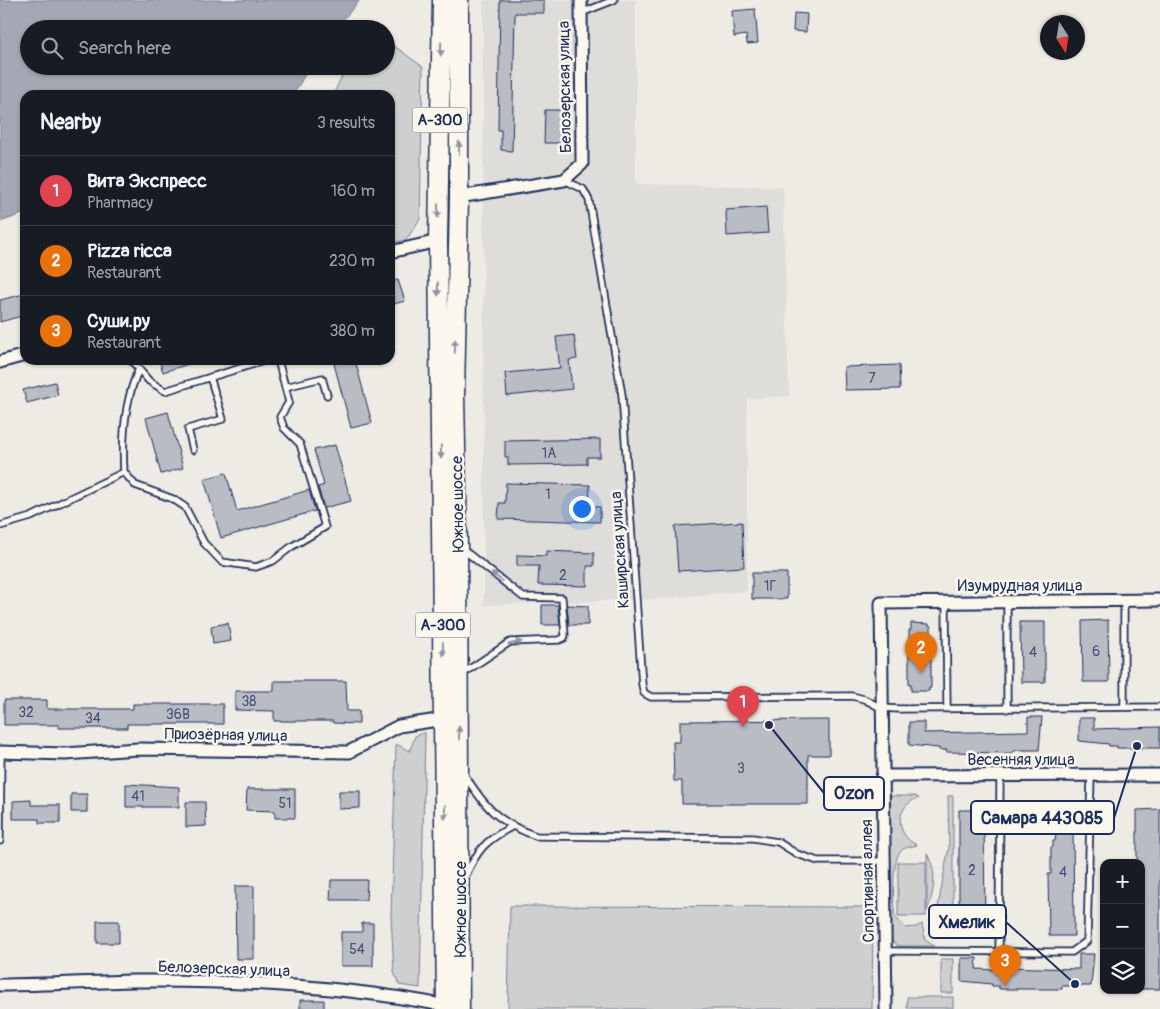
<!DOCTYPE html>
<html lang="en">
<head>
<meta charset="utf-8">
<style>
  :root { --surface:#171b24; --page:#242831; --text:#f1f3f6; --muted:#9ea1a6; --line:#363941; --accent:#1f6fb2 }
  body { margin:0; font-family:Pangolin,sans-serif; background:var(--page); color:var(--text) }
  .controls { position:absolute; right:15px; bottom:15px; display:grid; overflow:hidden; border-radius:10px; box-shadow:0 1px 4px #0004 }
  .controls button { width:45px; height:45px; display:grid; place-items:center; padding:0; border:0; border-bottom:1px solid var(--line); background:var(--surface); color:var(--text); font:25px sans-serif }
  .compass { position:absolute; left:1040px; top:15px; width:45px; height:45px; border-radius:50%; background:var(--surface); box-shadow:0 1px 4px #0004; rotate:168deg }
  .you { position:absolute; left:581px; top:508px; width:18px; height:18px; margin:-12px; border:4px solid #fff; border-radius:50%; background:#1a73e8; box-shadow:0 0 0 8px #1a73e833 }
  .badge { display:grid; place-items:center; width:32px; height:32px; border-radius:50%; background:var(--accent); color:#fff; font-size:16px; font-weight:700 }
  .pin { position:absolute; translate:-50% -41px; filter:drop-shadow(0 1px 2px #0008) }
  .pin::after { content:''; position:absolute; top:26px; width:18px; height:15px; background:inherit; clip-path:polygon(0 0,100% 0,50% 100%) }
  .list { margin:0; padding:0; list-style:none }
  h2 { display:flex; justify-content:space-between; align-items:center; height:65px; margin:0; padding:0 20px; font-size:21px }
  h2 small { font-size:16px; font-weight:400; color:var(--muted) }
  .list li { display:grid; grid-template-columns:32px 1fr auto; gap:15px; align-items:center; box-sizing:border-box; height:70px; padding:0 20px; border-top:1px solid var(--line) }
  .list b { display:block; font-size:19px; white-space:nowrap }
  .list p { margin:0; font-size:16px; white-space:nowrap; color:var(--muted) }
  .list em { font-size:16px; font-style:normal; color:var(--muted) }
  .icon { flex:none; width:28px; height:28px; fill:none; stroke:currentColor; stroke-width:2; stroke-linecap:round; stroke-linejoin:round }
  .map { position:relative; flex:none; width:1160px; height:1009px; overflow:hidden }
  .search { position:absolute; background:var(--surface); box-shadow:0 1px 4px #0004; left:20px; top:20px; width:375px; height:55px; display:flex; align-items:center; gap:12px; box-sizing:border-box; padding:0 18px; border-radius:28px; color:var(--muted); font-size:19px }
  .panel { position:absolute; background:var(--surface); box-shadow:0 1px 4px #0004; left:20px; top:90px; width:375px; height:275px; border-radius:15px }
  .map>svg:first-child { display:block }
</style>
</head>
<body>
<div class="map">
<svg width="1160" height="1009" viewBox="0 0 1160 1009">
  <rect width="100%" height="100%" fill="#eeebe4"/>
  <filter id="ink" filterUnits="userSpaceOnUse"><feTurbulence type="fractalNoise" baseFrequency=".02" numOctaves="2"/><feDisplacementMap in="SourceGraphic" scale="10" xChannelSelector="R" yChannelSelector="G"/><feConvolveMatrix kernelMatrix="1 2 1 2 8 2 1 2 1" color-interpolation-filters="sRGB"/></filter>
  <g filter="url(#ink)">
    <path fill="#deddda" d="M483,0H636V184L783,187L789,396L747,399V591L653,599L484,605Z"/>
    <path fill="#cecfcf" stroke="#747f96" d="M386,40L423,67L420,219L406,240L390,243V95H333L344,72L350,66H386Z
      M425,732L420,988L399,985L394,972L391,916L396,744L410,751L415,736Z
      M890,796H915L919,798C895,805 894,835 917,845C912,847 905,846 900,852C892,861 893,905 895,917L906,928L916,927L922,924L925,940L934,946H898L890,939Z
      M948,796H953V933L944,920L938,907L949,846Z
      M927,854C938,872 934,892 927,911Z
      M898,862H926V916H898Z
      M510,906L873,907L872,1009H508Z
      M941,959H953V993H941Z
      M907,997H953V1008H907Z"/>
    <path fill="#a3a8b4" stroke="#6d7892" d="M0,0H360L335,29H29V66H310L293,95H25V213L0,222Z"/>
    <path fill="#b9bcc3" stroke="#1b2f5e" d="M500,0H544V13H515L512,151L501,150V130H498Z
      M755,9L758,43L747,44L746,35L734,37L732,11Z
      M794,13L807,14L806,32L793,31Z
      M545,110H561V143H544Z
      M766,207L768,233L727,236L726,210Z
      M398,280L405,301L390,305V282Z
      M24,294L25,315L0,322V300Z
      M574,335L577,359L569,360L572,389L507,396L505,373L560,368L556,337Z
      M159,360H194L195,362L163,372Z
      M333,360H355L372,423L351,428Z
      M899,365L900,389L845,390L844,367Z
      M55,382L58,395L27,403L23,390Z
      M168,412L183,468L161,474L146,418Z
      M600,439V457H587V464L508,465V457H505V441Z
      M335,445L351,501L324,508L318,487L324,485L314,450Z
      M226,473L237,511L309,490L315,511L221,538L204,479Z
      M506,483L590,485L589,506L600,507V522L498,519L499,503H505Z
      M742,522L744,567L678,571L675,526Z
      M546,551L594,553V566H587V586L538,585L539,566H517V555L546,556Z
      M752,573H787V599H752Z
      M542,605H558L560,625H542Z
      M567,605L588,606V625H569Z
      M1108,620L1109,682H1083L1082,621Z
      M1020,622H1045V682H1021Z
      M228,623L231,641L213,644L211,626Z
      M911,623L929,624V626H931V688H929V691H911V684H909V630H911Z
      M274,681H346L347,711H359V724L333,723V721H274V711L235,710V691H274Z
      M4,700H47V709H133V704H223V724H127V728H59V725H4Z
      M1028,717H1042L1039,750H1017L1011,753L946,752L947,750H939V748L909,745V722H924V733L1028,731Z
      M1079,718H1094V729L1160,727V748H1117V746H1109V744L1079,741Z
      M829,720V755H808V804H682V781H674L673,742H680V721Z
      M126,784L179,787V807H126Z
      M247,789H295V818H275V811L246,810Z
      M339,791H360V808L339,809Z
      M71,794H87V812H71Z
      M31,800V805H60V823H39V819H13V801Z
      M186,802H205L206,826L186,827Z
      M1160,809V989H1141V863H1137V810Z
      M959,810H984L985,931H959Z
      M1059,811H1082V827H1073L1074,936H1049L1048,874H1051V847H1053V841H1055Z
      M331,880H367L366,900H330Z
      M235,886H254V959H236Z
      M97,921H119V943H97Z
      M362,923H373V966H341V932H362Z
      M1079,954H1094L1091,986H1062V989H999V986H992V984L961,981V958H977L976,969L998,970V967L1079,969Z
      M300,1000H324V1009H300Z"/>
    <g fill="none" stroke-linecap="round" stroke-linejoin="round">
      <g stroke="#1b2f5e" stroke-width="9">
        <path id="lane" d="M581,13L614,0
          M564,180L583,189L589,200L622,395L642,685L644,693L651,697L852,696L864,699L881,708L899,709L1160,707
          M131,360L149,381L165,391L267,360
          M139,369C124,401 122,438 124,472L135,485L173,499L185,507L204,543L222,562L256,567L273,561L291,547L325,527L300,444L284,428L280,417L289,402L278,360
          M285,387L322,378L327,395
          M193,450L188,429L223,419L210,377
          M0,526L31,517L124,472
          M461,548L523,597L562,598L565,635L564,638L559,640L510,642L462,674
          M1124,600V707
          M1007,601V709
          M946,602L947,709
          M464,774C485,807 497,822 536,836L753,838L778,842L797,854L818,861H883
          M0,841L1,752
          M465,877C478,849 485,841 511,827
          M884,951L1072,952L1087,941L1091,775
          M999,952L1000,776"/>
      </g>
      <g stroke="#1b2f5e" stroke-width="15">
        <path id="street" d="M459,197L564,180L582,164L581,0
          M390,252L438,241
          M0,362L25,355
          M0,752L65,754L138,749L349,752L399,726L444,719
          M882,776L1160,775
          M0,985C44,985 89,982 133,981C237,980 344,986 447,1006
          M886,1009L881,603L1160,600"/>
      </g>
      <g stroke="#1b2f5e" stroke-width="21">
        <path id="primary" d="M442,0L438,241L446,1009
          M459,0V197L455,395L458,546L460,1009"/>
      </g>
      <use href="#lane" stroke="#fbf7ec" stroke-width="5.5"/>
      <use href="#street" stroke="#fbf7ec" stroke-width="11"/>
      <use href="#primary" stroke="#fbf7ec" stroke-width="18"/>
    </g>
    <defs><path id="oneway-solid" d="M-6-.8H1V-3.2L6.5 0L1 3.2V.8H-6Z" transform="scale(1.25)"/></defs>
    <g fill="#8b93a5">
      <use href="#oneway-solid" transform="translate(441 49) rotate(91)"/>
      <use href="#oneway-solid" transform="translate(459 148) rotate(-90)"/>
      <use href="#oneway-solid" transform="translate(438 211) rotate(91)"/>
      <use href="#oneway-solid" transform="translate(438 289) rotate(89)"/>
      <use href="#oneway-solid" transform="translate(455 346) rotate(-89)"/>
      <use href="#oneway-solid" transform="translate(441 452) rotate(89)"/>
      <use href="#oneway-solid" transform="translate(497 577) rotate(-142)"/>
      <use href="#oneway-solid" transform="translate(515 643) rotate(-12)"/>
      <use href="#oneway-solid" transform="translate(443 649) rotate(89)"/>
      <use href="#oneway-solid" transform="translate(459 733) rotate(-90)"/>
      <use href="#oneway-solid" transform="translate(445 812) rotate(90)"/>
    </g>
  </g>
  <g text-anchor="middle" stroke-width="5" stroke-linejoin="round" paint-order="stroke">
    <g font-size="14" fill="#425277">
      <text x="872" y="383">7</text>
      <text x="549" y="458">1А</text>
      <text x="548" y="499">1</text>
      <text x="563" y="580">2</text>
      <text x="770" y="591">1Г</text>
      <text x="1096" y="656">6</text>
      <text x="1033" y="657">4</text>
      <text x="249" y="706">38</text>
      <text x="26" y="717">32</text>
      <text x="178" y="719">36В</text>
      <text x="93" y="723">34</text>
      <text x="741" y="773">3</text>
      <text x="138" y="801">41</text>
      <text x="285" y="808">51</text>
      <text x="972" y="875">2</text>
      <text x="1063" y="877">4</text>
      <text x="357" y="954">54</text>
    </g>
    <g fill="#fbf7ec" stroke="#5e6b89" stroke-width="1">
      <rect x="412.5" y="107.5" width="55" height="25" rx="4"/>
      <rect x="415.5" y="612.5" width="55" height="25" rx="4"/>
    </g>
    <g font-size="15" font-weight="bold" fill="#1b2f5e">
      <text x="440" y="125">А-300</text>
      <text x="443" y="630">А-300</text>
    </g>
    <g font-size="16" fill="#1b2f5e" stroke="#fbf7ec">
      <text transform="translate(564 87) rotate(-91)" y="6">Белозерская улица</text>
      <text transform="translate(457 504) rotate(-91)" y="6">Южное шоссе</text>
      <text transform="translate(619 550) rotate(-94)" y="6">Каширская улица</text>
      <text x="1020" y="591">Изумрудная улица</text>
      <text transform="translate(226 734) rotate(1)" y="6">Приозёрная улица</text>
      <text x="1021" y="765">Весенняя улица</text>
      <text transform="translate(867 881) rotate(-91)" y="6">Спортивная аллея</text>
      <text transform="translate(460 909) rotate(-90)" y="6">Южное шоссе</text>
      <text transform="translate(224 968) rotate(2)" y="6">Белозерская улица</text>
    </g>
  </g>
  <path fill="none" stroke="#1b2f5e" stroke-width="2" d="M769 725L824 793M1137 746L1114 818M1075 984L1006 922"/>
  <g fill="#1b2f5e" stroke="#fbf7ec" stroke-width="2">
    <circle cx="769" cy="725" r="5"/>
    <circle cx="1137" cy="746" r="5"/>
    <circle cx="1075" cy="984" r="5"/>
  </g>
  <g fill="#fbf7ec" stroke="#1b2f5e" stroke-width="2">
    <rect x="824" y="777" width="60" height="33" rx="5"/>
    <rect x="971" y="801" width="143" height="33" rx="5"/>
    <rect x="929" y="905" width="77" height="33" rx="5"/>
  </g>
  <g font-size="18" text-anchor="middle" font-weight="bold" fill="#1b2f5e">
    <text x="854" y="799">Ozon</text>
    <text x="1042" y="824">Самара 443085</text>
    <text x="967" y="928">Хмелик</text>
  </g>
</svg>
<div class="controls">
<button>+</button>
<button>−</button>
<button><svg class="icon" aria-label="layers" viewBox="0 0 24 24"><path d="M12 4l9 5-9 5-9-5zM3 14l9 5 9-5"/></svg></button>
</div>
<svg class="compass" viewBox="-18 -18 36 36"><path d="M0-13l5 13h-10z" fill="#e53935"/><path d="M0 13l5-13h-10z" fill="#9ea1a6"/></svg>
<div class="you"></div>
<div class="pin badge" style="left:743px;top:727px;background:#e0444e">1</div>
<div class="pin badge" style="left:921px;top:673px;background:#e8710a">2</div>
<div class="pin badge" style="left:1005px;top:986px;background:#e8710a">3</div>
<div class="search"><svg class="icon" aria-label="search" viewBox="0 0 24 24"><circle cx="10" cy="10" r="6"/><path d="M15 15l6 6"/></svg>Search here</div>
<section class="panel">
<h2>Nearby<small>3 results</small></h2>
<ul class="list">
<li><span class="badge" style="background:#e0444e">1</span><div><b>Вита Экспресс</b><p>Pharmacy</p></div><em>160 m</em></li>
<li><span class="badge" style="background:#e8710a">2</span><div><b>Pizza ricca</b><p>Restaurant</p></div><em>230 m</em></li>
<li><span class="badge" style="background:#e8710a">3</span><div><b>Суши.ру</b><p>Restaurant</p></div><em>380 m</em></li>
</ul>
</section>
</div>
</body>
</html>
